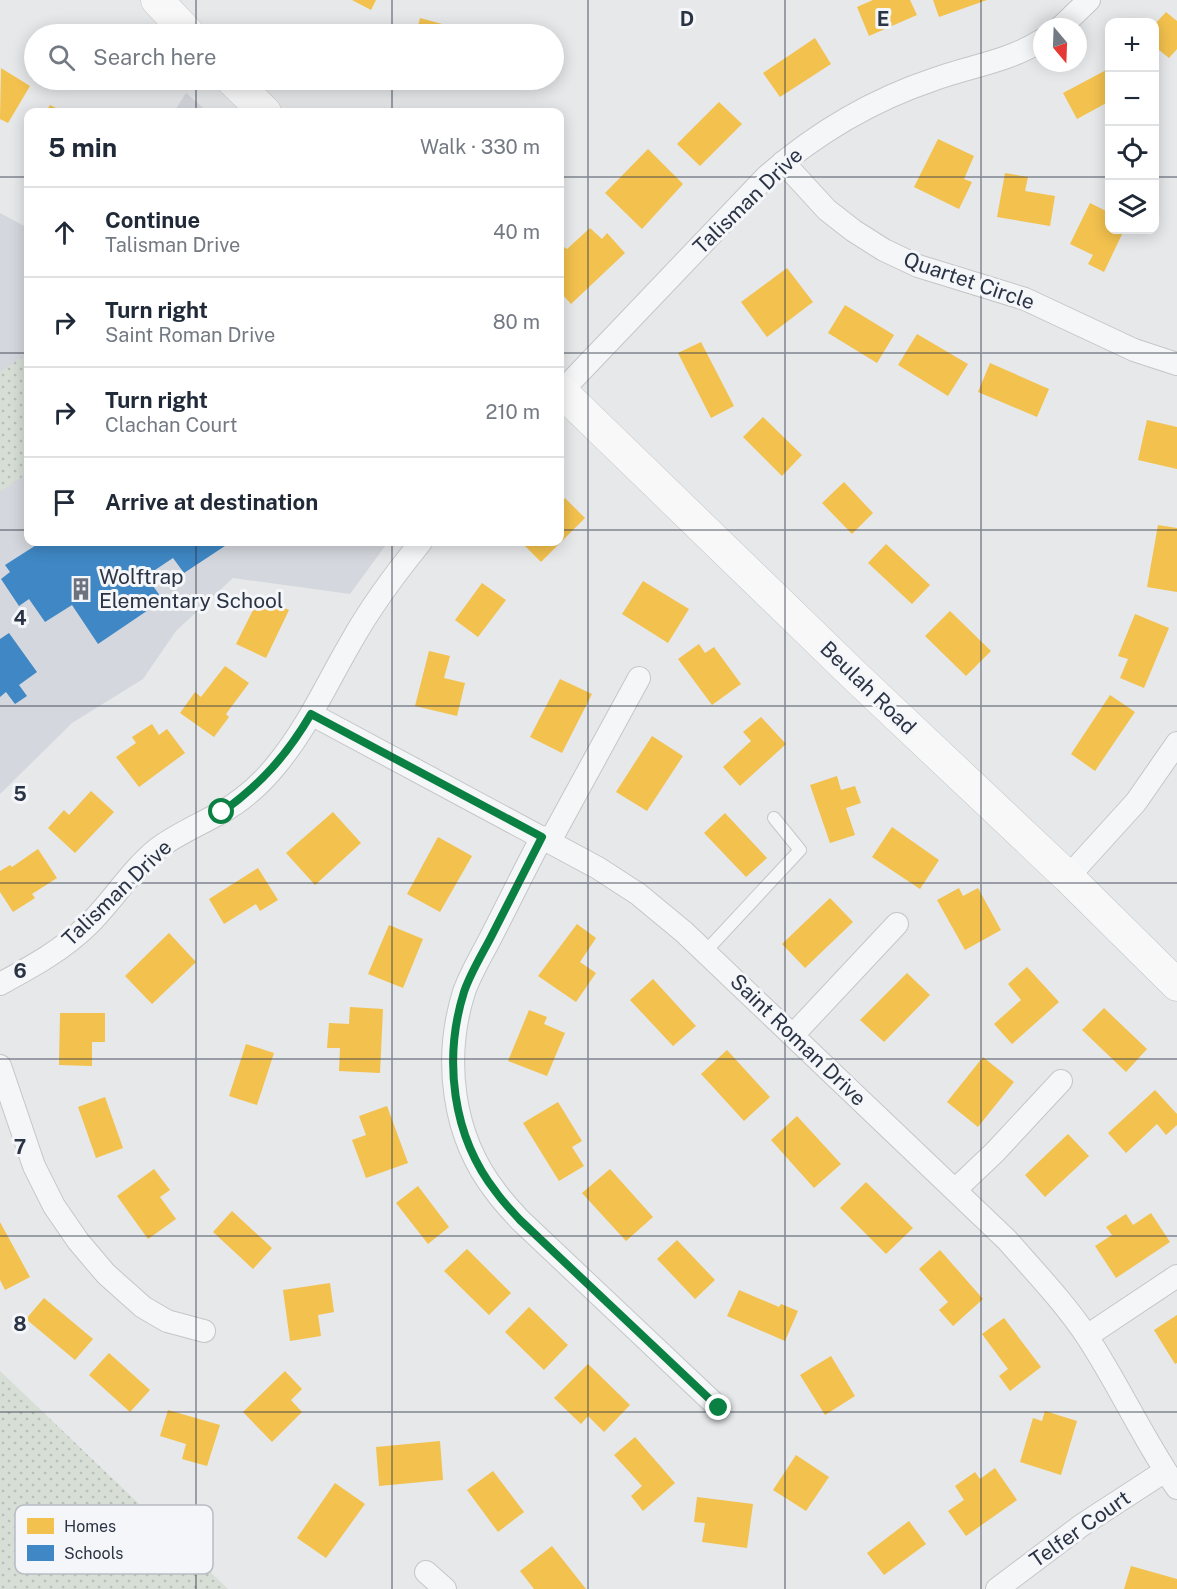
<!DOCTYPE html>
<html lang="en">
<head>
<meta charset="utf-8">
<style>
  :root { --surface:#fff; --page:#f2f2f3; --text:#1f2937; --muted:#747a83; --line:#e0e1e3 }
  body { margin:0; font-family:"Public Sans",sans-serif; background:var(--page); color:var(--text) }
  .controls { position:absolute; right:18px; top:18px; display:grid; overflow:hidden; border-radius:12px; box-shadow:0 3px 15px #0003 }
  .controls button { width:54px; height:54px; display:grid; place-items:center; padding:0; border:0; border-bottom:2px solid var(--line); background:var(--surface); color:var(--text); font:30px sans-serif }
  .compass { position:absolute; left:1033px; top:18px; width:54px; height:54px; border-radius:50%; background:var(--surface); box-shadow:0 3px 15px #0003; rotate:161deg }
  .stop { position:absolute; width:18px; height:18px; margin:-14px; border:4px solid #0b8043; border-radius:50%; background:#fff }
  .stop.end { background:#0b8043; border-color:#fff; box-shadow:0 2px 6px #0008 }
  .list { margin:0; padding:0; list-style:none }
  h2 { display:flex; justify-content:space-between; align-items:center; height:78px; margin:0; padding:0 24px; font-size:26px }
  h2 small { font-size:20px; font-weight:400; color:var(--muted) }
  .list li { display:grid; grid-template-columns:39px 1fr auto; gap:18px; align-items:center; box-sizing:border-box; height:90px; padding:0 24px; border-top:2px solid var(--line) }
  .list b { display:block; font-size:22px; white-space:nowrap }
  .list p { margin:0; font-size:20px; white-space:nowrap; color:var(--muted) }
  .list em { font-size:20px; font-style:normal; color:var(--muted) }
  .icon { flex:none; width:33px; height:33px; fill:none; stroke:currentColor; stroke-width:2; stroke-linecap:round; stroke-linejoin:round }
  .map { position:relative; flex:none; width:1177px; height:1589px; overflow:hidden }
  .search { position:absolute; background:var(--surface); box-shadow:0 3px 15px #0003; left:24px; top:24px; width:540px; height:66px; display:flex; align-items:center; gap:15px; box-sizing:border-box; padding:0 21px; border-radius:33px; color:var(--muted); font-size:22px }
  .panel { position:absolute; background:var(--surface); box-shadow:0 3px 15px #0003; left:24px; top:108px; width:540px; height:438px; border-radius:12px }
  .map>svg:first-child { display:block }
</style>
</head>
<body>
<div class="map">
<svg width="1177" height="1589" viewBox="0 0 1177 1589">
  <defs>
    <pattern id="park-dots" width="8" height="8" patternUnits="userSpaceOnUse" patternTransform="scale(1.5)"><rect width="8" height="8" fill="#d6ded6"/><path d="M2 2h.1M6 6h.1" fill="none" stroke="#b8bfb9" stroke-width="1.8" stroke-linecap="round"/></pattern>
  </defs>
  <rect width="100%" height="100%" fill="#e6e8ea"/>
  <path fill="#d4d7dd" d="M186,93L208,112H174Z
    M0,213L28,228V542H388L350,594L233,578L176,631L143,679L72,723L0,794Z"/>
  <path fill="url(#park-dots)" d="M28,353V473L0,492V372Z
    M0,1371L228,1589H0Z"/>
  <path fill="#f2c14e" d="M352,0H376L371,10Z
    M873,0H910L917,15L869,36L857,7Z
    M933,0H987L939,17Z
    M1166,12L1177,21V49L1169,58L1154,46V25Z
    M420,18L479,34H416Z
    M815,38L831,64L780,97L763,73Z
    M1,68L30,86L8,123L0,119Z
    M1110,68V101L1077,119L1063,93Z
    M719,102L742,124L700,166L677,144Z
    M50,105L64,112H46Z
    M938,139L974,156L964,179L972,182L959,209L914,187Z
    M648,149L683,184L642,229L605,193Z
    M1005,173L1028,177L1025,191L1055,196L1050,226L997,217Z
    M1090,203L1110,213V230H1124L1104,272L1088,264L1093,255L1070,244Z
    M590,228L602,239L607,233L625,253L571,304L560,292V247L561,245L567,249Z
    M787,268L813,302L767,337L741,302Z
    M845,305L894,335L877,363L828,333Z
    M917,334L968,364L948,396L898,365Z
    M701,342L734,406L711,418L678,353Z
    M990,363L1049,389L1037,417L978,392Z
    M763,417L802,455L782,476L743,437Z
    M1147,420L1177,427V469L1138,460Z
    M844,482L873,513L852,534L822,503Z
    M565,498L585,518L541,562L521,542H560V504Z
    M1158,525L1177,528V592L1147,587Z
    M886,544L930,585L912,604L868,563Z
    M643,581L689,609L668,643L622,614Z
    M482,583L506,600L478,637L455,620Z
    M260,596L289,610L266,658L236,644Z
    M950,611L991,651L966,676L925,636Z
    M1135,614L1169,628L1144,688L1120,678L1128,659L1118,656Z
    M699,644L705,653L714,647L741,684L712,705L678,659Z
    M429,651L450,656L444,678L465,683L457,716L415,706Z
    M225,666L249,683L226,714L229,717L214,737L180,713L195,692L201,697Z
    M560,679L592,694L562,753L530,737Z
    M1110,695L1135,712L1095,771L1071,754Z
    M761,717L786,744L740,786L723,767L751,741L743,732Z
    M152,724L159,735L167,729L185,753L139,787L116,757L136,743L132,737Z
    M652,736L683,756L647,811L616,792Z
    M837,776L841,790L855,786L861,803L846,808L855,835L830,843L810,785Z
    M91,791L114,812L75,853L48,828L64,810L69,815Z
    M333,812L361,843L315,885L286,853Z
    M725,813L767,858L746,877L704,833Z
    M892,827L939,860L920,889L872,857Z
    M438,837L472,856L440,912L407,894Z
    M38,849L57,878L32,894L35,898L13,912L0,892V871L10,865L12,867Z
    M258,868L278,900L260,911L256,904L224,924L209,899Z
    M959,888L963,896L978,888L1001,930L965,950L937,900Z
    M830,898L853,922L805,968L782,944Z
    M577,924L596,938L580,962L596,973L576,1002L538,976Z
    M389,925L423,939L403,988L368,974Z
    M169,933L196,962L152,1004L125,976Z
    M1027,967L1059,1002L1012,1044L994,1024L1021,1000L1008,984Z
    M907,973L930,995L884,1042L860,1020Z
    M653,979L696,1026L673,1046L630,1000Z
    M350,1007L383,1009L380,1073L339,1071L340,1048H327L329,1023L349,1024Z
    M1104,1008L1147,1049L1126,1072L1082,1030Z
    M529,1010L547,1017L544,1024L565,1033L547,1076L508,1061Z
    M60,1013H105V1042H92V1066L59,1065Z
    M246,1044L274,1053L257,1105L229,1096Z
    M727,1050L770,1097L744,1121L701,1074Z
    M983,1057L1014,1082L978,1127L947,1102Z
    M1155,1090L1177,1114V1125L1166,1135L1157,1124L1126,1153L1108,1133Z
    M105,1097L123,1148L96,1158L78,1107Z
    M558,1102L582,1141L572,1147L584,1166L559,1181L523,1123Z
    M387,1106L408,1163L366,1178L352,1140L366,1135L359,1116Z
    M797,1116L841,1164L814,1188L771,1140Z
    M1068,1134L1089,1156L1045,1197L1025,1175Z
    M154,1169L170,1190L160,1197L176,1219L148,1239L117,1196Z
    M610,1169L653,1217L626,1241L582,1193Z
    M866,1182L913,1228L886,1254L840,1208Z
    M418,1186L449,1227L428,1244L396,1203Z
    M232,1211L272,1248L253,1269L213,1232Z
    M1151,1213L1170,1242L1116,1278L1095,1246L1112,1235L1106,1227L1126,1214L1133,1225Z
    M0,1222L30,1277L5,1290L0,1280Z
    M677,1240L715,1280L695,1299L657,1259Z
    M467,1249L511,1293L489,1315L444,1271Z
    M940,1250L983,1299L953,1326L939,1310L948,1302L919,1269Z
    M330,1283L334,1312L318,1315L321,1336L290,1341L283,1290Z
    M739,1290L779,1307L781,1304L798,1311L785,1341L727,1316Z
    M44,1298L93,1339L75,1360L26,1319Z
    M529,1307L568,1345L544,1370L505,1332Z
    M1177,1315V1363L1175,1364L1154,1330Z
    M1004,1318L1041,1367L1010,1391L999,1376L1008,1369L982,1334Z
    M109,1353L150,1390L130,1412L89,1375Z
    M831,1356L855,1396L825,1415L800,1375Z
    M588,1364L630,1405L604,1432L588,1416L581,1424L554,1398Z
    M285,1371L302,1389L291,1400L302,1412L272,1442L243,1412Z
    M168,1410L220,1425L207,1466L182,1459L186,1444L160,1436Z
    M1045,1411L1077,1421L1061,1475L1020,1462L1033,1418L1042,1421Z
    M635,1437L675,1483L643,1511L631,1496L642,1486L614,1455Z
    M440,1441L443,1480L379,1486L376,1447Z
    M796,1455L829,1477L806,1511L773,1490Z
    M995,1468L1017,1500L966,1536L948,1511L964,1500L955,1486L975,1472L980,1479Z
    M493,1471L524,1512L498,1532L467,1490Z
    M335,1483L365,1504L326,1558L297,1538Z
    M697,1497L753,1504L747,1548L702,1542L705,1523L694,1522Z
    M909,1521L926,1544L884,1575L867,1553Z
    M552,1546L586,1589H534L520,1571Z
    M1131,1566L1177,1579V1589H1124Z"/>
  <path fill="#3f88c5" d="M41,542H231L184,573L173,558L146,576L163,600L98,644L72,605L45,622L29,599L19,606L1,579L10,572L5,565Z
    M9,633L37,672L19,685L27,696L15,704L6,692L0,697V639Z"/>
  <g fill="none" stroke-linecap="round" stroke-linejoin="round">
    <g stroke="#c4c6c8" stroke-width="14">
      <path id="service" d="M705,952L800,850L774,818"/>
    </g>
    <g stroke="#c4c6c8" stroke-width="24">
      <path id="minor" d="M1061,27L1089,0
        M783,162L827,210L854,231L884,250L918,266L1025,299L1134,350L1177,364
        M560,393L766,177C816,133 872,100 935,79C971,66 1010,61 1042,40
        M311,714L598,868L638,894L684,932L1007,1240C1035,1272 1065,1303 1088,1338C1120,1387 1144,1441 1177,1488
        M542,837C525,869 509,902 492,935C483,953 471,972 464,992C443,1059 452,1136 496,1192C503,1202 512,1211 520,1220L719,1408
        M550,841L639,678
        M1068,877L1136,802L1177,743
        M0,984C31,967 61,951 87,926C112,902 130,871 157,849C177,834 199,825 220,813C242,801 263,782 278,763C308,726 327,683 351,642C371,606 395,574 421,542
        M793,1035L897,924
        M0,1066L34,1166L54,1206L78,1241L106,1274L143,1307L167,1321L204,1331
        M955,1190L995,1152L1061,1081
        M1087,1336L1177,1276
        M426,1572L445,1589
        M997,1589L1082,1525L1165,1471"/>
    </g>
    <g stroke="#c4c6c8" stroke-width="33">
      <path id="secondary" d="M157,0L189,34
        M232,80L265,112
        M560,390L854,675L1068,877L1177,985"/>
    </g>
    <use href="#service" stroke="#f5f6f7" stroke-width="12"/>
    <use href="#minor" stroke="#f5f6f7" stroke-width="22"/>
    <use href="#secondary" stroke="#f8f8f8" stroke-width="32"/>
  </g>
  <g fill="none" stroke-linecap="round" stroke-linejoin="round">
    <path stroke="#0b8043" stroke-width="8" d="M222,812C261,784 287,755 311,714L542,837C525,871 507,905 490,939C481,956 470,974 464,992C443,1059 452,1136 496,1192C503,1202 512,1211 520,1220L719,1408"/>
  </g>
  <path fill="none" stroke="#2b3445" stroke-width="1.5" stroke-opacity="0.55" d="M196,0V34M392,0V34M588,0V1589M785,0V1589M981,0V1589M196,80V112M392,80V112M0,177H28M560,177H1110M1154,177H1177M0,353H28M560,353H1177M0,530H28M560,530H1177M196,542V1589M392,542V1589M0,706H1177M0,883H1177M0,1059H1177M0,1236H1177M0,1412H1177"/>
  <defs>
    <g id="building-bare" transform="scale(1.8)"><path d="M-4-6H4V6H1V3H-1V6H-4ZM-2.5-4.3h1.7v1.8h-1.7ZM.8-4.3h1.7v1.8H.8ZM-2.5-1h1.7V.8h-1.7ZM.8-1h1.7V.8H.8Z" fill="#6c737f" stroke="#f4f6f9" stroke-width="2.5" paint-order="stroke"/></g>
  </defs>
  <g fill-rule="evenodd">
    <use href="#building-bare" x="81" y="589"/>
  </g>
  <g text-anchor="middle" stroke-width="6" stroke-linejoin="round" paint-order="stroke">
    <g font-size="21" fill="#2b3445" stroke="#f4f6f9">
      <text transform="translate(748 201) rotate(-44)" y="7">Talisman Drive</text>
      <text transform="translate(969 281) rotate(19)" y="7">Quartet Circle</text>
      <text transform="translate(868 688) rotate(44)" y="7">Beulah Road</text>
      <text transform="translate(117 893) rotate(-44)" y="7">Talisman Drive</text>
      <text transform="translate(798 1040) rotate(44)" y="7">Saint Roman Drive</text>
      <text transform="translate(1080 1529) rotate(-35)" y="7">Telfer Court</text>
    </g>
    <g font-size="21" fill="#2b3445" stroke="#f4f6f9" text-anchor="start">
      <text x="99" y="584">Wolftrap<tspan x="99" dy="24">Elementary School</tspan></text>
    </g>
  </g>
  <rect x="15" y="1505" width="198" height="69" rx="9" fill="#f4f6f9" stroke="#b8bcc3" stroke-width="1.5"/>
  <rect x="27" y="1518" width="27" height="16" fill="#f2c14e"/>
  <rect x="27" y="1545" width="27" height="16" fill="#3f88c5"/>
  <g font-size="16" fill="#2b3445">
    <text x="64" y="1532">Homes</text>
    <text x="64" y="1559">Schools</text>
  </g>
  <g font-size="20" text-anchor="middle" font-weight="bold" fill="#2b3445" stroke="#f4f6f9" stroke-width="6" stroke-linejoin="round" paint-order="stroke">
    <text x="687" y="26">D</text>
    <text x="883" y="26">E</text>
    <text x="20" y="625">4</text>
    <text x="20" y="801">5</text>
    <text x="20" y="978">6</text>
    <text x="20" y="1154">7</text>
    <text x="20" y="1331">8</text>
  </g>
</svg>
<div class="controls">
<button>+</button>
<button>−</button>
<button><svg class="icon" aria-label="locate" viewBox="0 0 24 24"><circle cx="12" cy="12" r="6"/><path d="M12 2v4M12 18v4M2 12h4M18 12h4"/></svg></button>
<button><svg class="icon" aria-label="layers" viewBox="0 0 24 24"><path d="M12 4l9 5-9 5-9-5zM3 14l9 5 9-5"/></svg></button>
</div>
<svg class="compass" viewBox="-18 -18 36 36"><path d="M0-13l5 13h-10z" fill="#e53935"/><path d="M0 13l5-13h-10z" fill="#747a83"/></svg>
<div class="stop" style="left:222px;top:812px"></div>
<div class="stop end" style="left:719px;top:1408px"></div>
<div class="search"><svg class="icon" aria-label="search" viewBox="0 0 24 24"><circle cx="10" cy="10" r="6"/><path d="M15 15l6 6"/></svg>Search here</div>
<section class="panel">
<h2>5 min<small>Walk · 330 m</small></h2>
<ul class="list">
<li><svg class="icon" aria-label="ahead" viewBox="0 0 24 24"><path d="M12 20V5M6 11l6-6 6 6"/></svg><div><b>Continue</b><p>Talisman Drive</p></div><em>40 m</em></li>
<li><svg class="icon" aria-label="right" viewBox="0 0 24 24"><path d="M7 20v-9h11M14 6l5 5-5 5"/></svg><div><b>Turn right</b><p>Saint Roman Drive</p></div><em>80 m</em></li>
<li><svg class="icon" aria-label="right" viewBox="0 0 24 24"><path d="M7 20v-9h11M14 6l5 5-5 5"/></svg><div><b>Turn right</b><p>Clachan Court</p></div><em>210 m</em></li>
<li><svg class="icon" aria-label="arrive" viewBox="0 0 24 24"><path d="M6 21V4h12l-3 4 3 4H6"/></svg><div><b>Arrive at destination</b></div></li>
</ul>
</section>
</div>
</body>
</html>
